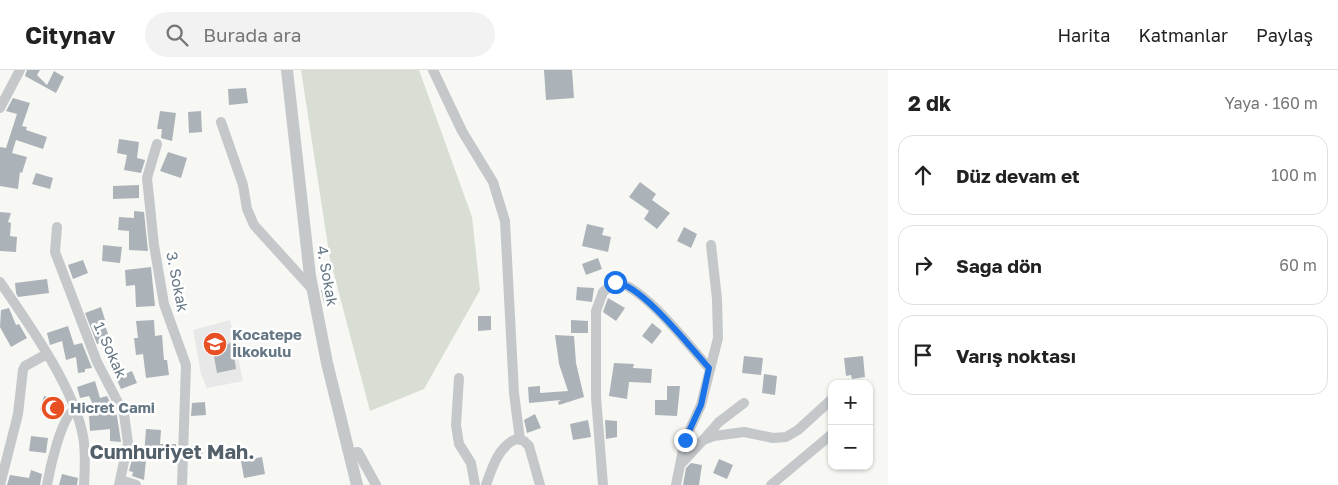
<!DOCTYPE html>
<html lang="tr">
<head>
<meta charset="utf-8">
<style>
  :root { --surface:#fff; --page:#f2f2f2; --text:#222; --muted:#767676; --line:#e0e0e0 }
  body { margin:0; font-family:"Golos Text",sans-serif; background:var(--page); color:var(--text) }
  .controls { position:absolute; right:15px; bottom:15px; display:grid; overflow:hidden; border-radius:10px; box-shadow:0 1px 4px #0004 }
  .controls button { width:45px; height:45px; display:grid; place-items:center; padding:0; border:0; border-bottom:1px solid var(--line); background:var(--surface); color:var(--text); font:25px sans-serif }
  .stop { position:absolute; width:15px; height:15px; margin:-11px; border:4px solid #1a73e8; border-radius:50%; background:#fff }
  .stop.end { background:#1a73e8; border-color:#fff; box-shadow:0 1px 5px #0008 }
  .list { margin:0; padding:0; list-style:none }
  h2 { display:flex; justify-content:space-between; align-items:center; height:65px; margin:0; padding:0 20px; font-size:21px }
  h2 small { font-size:16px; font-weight:400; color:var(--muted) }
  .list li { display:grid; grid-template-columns:32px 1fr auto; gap:15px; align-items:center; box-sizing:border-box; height:80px; margin:0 10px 10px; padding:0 10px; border:1px solid var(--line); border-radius:15px }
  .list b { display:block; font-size:19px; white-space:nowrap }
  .list em { font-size:16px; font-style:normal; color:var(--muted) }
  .icon { flex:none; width:28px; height:28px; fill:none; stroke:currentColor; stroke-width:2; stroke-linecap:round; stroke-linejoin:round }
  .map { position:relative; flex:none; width:888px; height:415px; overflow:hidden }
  header { display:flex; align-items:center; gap:30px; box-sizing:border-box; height:70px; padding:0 25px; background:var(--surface); border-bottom:1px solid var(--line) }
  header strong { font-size:24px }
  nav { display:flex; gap:28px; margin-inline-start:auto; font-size:18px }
  .search { width:350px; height:45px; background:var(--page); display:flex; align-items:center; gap:12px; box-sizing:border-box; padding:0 18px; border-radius:28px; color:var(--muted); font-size:19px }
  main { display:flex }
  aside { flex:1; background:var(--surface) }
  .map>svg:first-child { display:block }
</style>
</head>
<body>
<header>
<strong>Citynav</strong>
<div class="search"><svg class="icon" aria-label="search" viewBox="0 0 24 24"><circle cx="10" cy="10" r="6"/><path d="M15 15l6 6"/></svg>Burada ara</div>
<nav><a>Harita</a><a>Katmanlar</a><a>Paylaş</a></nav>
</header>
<main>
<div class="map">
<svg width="888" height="415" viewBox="0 0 888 415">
  <rect width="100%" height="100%" fill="#f7f7f3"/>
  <path fill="#e7e8e7" d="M230,250L243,311L207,318L201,304L193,260Z"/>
  <path fill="#d8ded4" d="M301,0H419L472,147L480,220L424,319L370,341L330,189Z"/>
  <path fill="#abb3b9" d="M27,0H40L37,5L47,15L54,1L64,7L56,23L25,6Z
    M544,0H572L574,28L546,30Z
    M246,18L248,33L229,35L228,19Z
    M13,28L30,33L22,56L27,57L26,60L47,67L43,79L16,70L12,83L27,87L22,103L20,102L18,119L0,116V77L6,78L17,44L6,41Z
    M160,41L176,43L172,71L161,68L162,59H157Z
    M201,41L202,62L189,63L188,42Z
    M119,69L139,72L137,88L145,90L141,103L124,100L127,85L117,83Z
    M168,82L187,88L181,108L160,101Z
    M36,103L53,108L50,119L32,114Z
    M640,112L656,124L652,130L670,143L657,159L644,149L649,141L629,127Z
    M139,115V128L113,129V116Z
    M134,141L144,142L148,181L129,180V161L118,160L119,147L134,148Z
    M0,142L11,143L8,152L11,153L10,166L17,167L16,182L0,181Z
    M587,154L604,158L602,165L611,167L608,182L582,176Z
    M684,157L697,164L691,178L677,171Z
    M103,175L122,177L120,193L102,191Z
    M598,188L602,199L586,205L582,194Z
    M83,190L88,203L73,209L68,195Z
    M151,197L155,236L136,237L135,215L126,216L125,200Z
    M47,209L49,223L18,227L16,223L15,213Z
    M331,217L335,230L324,233L321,220Z
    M577,217L594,218L592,232L576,230Z
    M608,228L625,238L616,251L603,242Z
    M101,237L105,250H103L110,269L97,274L85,243Z
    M9,238L16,255L19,254L27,268L11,277L0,257L1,240Z
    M478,246H491V260L478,261Z
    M154,250L155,266L162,265L164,290H167L169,305L146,308L143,284L136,285L134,268H138L136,251Z
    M571,250L588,251V263H571Z
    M652,253L662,261L652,274L642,266Z
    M68,256L74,275L82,273L92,298L85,299V302L78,303L76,287L66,290L62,271L50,275L47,263Z
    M555,265L574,266L576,293L584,327L559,335L558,332L561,330L529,333L528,317L540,316V323L568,321L559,294Z
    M232,273L236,299L217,303L212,276Z
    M744,286L763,288L761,305L742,303Z
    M863,286L865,307L852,309L851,305L846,306L844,288Z
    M614,293L634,294L633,298L652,299L651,313L629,312L627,329L609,326Z
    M132,301L137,313L121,319L116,308Z
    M764,304L777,306L775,325L762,323Z
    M95,311L100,328L107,326L117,346L121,372L110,371V359L90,361L89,346L98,345L89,326L80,328L77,317Z
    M667,316H680L677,346L655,345V330H667Z
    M44,326L62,331V334L66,335L59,348L40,340Z
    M205,332L206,345L191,346L192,333Z
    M535,344L541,358L527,363L524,350Z
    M588,350L591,367L573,370L570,354Z
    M605,350L617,351V367L606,369Z
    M146,359L161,360L160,374H176V387L144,386Z
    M31,366L48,368L46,383L29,381Z
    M190,376H203L202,388H190Z
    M262,387L265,404L244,408L241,391Z
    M132,389L146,390L144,410L132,406L133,402L129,401Z
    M719,389L733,395L727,409L713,403Z
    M691,393L702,395L699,415H683L686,398Z
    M31,400L42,404L40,415H7L10,405L29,408Z
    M62,404L78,408L77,415H59Z"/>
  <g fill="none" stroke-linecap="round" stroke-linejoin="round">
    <path stroke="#c4c8cb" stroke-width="10" d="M433,0L462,61L493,112L505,151L514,323L520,370
      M0,38L20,0
      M221,52L243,115L247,139L254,155L312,219
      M157,74L147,108L154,175L164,234L186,295L182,415
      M57,157L55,182L97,292L124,344L128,373L119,415
      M0,212C28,253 74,317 83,366C86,382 85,399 84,415
      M459,308L456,355L459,374L471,393L475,415
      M704,369L719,352L744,333
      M349,384L358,382L376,415
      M680,395L703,370L714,366L744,362L773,368L786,367L798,360L832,329
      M121,410L136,415
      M0,415L18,344L23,300L25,296L47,284
      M47,415C50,398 61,347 75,339
      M486,415C492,398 498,377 516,369L524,371L529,376L540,415
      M603,415L596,327V241L603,222L615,212C643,215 690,277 709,298
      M676,415L685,370L701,335L718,268L717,229L711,175
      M771,415L832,364"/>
    <path stroke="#c4c8cb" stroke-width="12" d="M287,0L310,206L327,293L357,415"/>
  </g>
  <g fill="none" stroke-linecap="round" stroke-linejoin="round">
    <path stroke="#1a73e8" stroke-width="6" d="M615,212C642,215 690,277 709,298L701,335L685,370"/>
  </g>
  <defs>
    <g id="school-disc" transform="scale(1.25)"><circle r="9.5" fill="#e84f22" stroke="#fff"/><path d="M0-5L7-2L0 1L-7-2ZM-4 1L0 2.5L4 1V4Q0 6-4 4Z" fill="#fff"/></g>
    <g id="mosque-disc" transform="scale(1.25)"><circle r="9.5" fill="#e84f22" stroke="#fff"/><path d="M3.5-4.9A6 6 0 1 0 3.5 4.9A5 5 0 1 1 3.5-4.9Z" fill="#fff"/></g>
  </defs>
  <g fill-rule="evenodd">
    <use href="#school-disc" x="215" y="274"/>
    <use href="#mosque-disc" x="53" y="338"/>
  </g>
  <g text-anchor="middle" stroke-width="5" stroke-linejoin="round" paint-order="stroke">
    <g font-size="15" fill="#657785" stroke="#fff">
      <text transform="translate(327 206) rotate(80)" y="5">4. Sokak</text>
      <text transform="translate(177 212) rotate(79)" y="5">3. Sokak</text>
      <text transform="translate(110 280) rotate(66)" y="5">1. Sokak</text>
    </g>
    <g font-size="15" font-weight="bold" fill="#657785" stroke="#fff" text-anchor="start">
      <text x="232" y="270">Kocatepe<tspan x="232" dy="17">İlkokulu</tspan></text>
      <text x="70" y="343">Hicret Cami</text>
    </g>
    <g font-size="20" font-weight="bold" fill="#53606a" stroke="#fff">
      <text x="172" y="389">Cumhuriyet Mah.</text>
    </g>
  </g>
</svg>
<div class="controls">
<button>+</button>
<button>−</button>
</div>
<div class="stop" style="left:615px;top:212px"></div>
<div class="stop end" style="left:685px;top:370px"></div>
</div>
<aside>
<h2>2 dk<small>Yaya · 160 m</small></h2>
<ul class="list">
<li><svg class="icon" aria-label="ahead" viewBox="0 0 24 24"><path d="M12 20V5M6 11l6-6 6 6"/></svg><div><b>Düz devam et</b></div><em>100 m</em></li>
<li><svg class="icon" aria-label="right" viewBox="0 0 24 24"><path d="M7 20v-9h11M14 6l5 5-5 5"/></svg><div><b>Sağa dön</b></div><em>60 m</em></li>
<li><svg class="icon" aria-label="arrive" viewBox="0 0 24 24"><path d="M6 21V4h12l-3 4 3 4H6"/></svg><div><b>Varış noktası</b></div></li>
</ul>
</aside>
</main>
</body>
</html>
